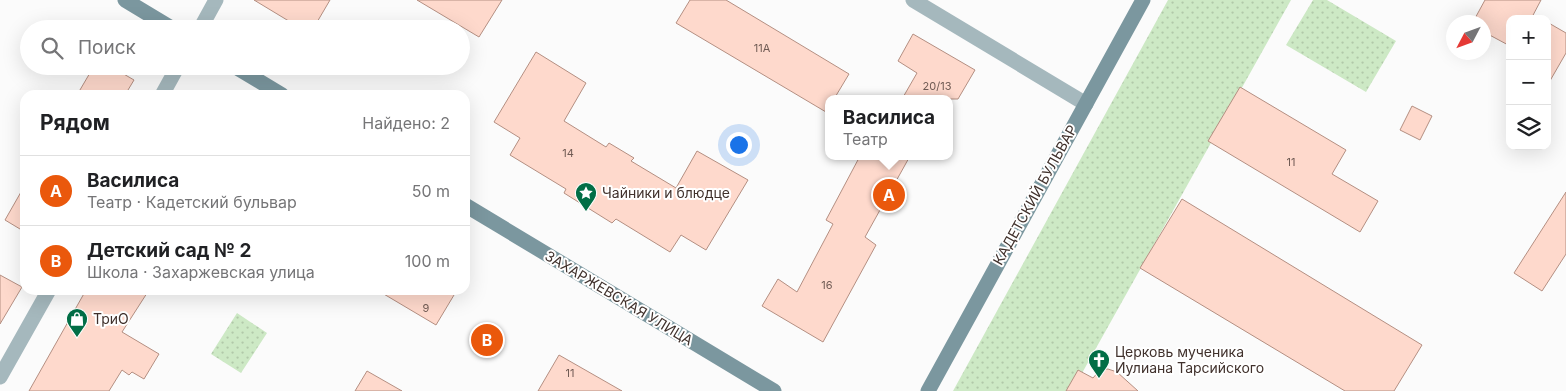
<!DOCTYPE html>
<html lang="ru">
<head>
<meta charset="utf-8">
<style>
  :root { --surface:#fff; --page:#f6f6f6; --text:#202124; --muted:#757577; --line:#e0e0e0; --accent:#ea580c }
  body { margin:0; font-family:Inter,sans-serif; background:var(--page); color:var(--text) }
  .controls { position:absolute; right:15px; top:15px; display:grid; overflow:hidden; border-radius:10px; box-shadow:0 5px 20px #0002 }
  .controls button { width:45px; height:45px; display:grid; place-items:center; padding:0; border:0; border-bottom:1px solid var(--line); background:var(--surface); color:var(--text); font:25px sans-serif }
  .compass { position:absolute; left:1446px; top:15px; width:45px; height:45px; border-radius:50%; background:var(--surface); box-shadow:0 5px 20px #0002; rotate:229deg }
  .you { position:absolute; left:738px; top:144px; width:18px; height:18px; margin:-12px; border:4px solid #fff; border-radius:50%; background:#1a73e8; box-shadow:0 0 0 8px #1a73e833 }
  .badge { display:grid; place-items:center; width:32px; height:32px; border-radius:50%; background:var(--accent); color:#fff; font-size:16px; font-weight:700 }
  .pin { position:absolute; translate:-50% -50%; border:2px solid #fff; box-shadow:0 1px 5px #0006 }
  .popup { position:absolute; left:825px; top:95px; width:128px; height:65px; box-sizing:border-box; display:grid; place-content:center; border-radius:10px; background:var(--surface); filter:drop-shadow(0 1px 4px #0005); font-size:16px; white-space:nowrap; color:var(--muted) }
  .popup b { font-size:19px; color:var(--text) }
  .popup::after { content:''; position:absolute; left:50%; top:100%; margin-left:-10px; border:10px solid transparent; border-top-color:var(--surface) }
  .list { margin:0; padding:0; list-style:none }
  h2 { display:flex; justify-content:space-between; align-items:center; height:65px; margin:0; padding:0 20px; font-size:21px }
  h2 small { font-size:16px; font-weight:400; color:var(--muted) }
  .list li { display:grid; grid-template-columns:32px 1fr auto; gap:15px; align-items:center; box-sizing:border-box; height:70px; padding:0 20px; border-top:1px solid var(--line) }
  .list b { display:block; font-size:19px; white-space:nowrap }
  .list p { margin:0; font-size:16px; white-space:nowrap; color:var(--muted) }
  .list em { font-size:16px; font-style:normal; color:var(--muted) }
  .icon { flex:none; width:28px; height:28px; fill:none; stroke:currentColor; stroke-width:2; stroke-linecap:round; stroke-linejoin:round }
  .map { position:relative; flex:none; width:1566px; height:391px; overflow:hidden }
  .search { position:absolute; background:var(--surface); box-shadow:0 5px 20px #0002; left:20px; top:20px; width:450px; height:55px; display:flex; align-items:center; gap:12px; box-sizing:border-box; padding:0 18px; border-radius:28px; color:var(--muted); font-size:19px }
  .panel { position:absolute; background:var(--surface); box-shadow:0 5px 20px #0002; left:20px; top:90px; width:450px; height:205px; border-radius:15px }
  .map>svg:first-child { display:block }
</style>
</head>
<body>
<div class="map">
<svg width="1566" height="391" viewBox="0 0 1566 391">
  <defs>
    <pattern id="park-dots" width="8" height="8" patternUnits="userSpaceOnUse" patternTransform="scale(1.25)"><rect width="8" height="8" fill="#cde9c5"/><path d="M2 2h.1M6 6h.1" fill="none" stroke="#b1c8a9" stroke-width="1.8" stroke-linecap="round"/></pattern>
  </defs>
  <rect width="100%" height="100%" fill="#fbfbfb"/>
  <path fill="url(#park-dots)" d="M1168,0H1291L1072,391H953Z
    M1313,0H1327L1396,41L1366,92L1286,45Z
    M237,313L267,333L241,373L211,354Z"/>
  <path fill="#fed9cc" stroke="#b48f82" d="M254,0H330L313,29H302Z
    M417,0H502L479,37Z
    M690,0H726L849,74L834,99H829V107L826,112L676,23Z
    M1485,0H1541L1531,19H1510V46L1484,32V22H1473Z
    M1547,22L1566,33V53L1547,86Z
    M913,34L975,70L958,99H902L917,73L898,61Z
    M536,52L586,83L564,121L606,147L609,143L634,158L631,161L676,188L697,151L748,180L706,250L681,235L670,252L616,219L612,223L564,193L566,189L510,155L520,138L494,122Z
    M94,66H110L134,80L125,95H77Z
    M1240,87L1346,150L1332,174L1378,201L1360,232L1208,141Z
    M1412,106L1432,116L1420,140L1400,130Z
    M860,156H910L865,237L876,245L823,342L762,306L778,279L797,292L833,224L826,220Z
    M25,185V232L5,220Z
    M1566,192V254L1542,291L1514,273Z
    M1182,199L1422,345L1394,391H1345L1140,268Z
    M0,275L22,287L0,324Z
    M86,290H149L122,332L159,354L144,379L132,372L129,375L122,370L109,391H29Z
    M377,290H457L436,325Z
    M559,355L622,391H538Z
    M1108,369L1117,372L1138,391H1066L1078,370L1093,378L1100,370Z
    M367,371L402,391H355Z"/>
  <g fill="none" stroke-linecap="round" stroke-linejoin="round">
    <path stroke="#a5b8bd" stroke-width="15" d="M913,0L1086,104
      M200,29L216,0
      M162,95L178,66
      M0,377L49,290"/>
    <path stroke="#7b979f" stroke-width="15" d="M125,0L173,29
      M234,66L282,95
      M465,205L774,391
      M928,391L1143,0"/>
  </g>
  <defs>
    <g id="sight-pin" transform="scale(1.125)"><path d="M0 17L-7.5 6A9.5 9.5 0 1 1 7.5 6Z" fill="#026e46" stroke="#fff"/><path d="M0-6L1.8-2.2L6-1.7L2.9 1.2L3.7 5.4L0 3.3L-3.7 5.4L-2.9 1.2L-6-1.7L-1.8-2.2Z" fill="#fff"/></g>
    <g id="shop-pin" transform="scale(1.125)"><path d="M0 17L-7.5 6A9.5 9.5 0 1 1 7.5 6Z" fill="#026e46" stroke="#fff"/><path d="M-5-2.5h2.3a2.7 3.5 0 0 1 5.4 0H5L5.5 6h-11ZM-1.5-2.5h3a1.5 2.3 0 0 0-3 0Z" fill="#fff"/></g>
    <g id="church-pin" transform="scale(1.125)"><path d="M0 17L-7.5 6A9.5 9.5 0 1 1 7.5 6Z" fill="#026e46" stroke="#fff"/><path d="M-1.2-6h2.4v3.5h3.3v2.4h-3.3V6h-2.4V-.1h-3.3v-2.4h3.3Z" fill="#fff"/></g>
  </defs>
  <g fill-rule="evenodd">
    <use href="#sight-pin" x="586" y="193"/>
    <use href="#shop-pin" x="77" y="319"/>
    <use href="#church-pin" x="1099" y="360"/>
  </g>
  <g text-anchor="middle" stroke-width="4" stroke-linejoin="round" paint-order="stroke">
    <g font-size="11" fill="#705b54">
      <text x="762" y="52">11А</text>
      <text x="937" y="90">20/13</text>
      <text x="568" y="157">14</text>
      <text x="1291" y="166">11</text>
      <text x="827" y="289">16</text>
      <text x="426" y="312">9</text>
      <text x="570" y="377">11</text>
    </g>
    <g font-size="14" fill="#40312c" stroke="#fff" text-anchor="start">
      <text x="602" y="198">Чайники и блюдце</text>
      <text x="93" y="324">ТриО</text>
      <text x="1115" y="357">Церковь мученика<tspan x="1115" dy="16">Иулиана Тарсийского</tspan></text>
    </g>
    <g font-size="14" fill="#40312c" stroke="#fff">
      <text transform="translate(1035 195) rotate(-61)" y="5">КАДЕТСКИЙ БУЛЬВАР</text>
      <text transform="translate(619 298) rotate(31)" y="5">ЗАХАРЖЕВСКАЯ УЛИЦА</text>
    </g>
  </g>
</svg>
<div class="controls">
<button>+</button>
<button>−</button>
<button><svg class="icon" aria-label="layers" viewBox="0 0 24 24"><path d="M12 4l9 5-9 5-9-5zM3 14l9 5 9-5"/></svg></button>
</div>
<svg class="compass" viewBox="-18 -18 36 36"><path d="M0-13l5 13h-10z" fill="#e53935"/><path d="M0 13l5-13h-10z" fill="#757577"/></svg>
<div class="you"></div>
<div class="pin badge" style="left:889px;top:195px">A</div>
<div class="popup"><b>Василиса</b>Театр</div>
<div class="pin badge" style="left:487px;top:340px">B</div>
<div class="search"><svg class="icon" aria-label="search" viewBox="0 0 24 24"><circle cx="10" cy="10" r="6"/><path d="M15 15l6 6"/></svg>Поиск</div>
<section class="panel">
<h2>Рядом<small>Найдено: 2</small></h2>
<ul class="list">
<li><span class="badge">A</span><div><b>Василиса</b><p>Театр · Кадетский бульвар</p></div><em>50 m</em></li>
<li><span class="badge">B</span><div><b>Детский сад № 2</b><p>Школа · Захаржевская улица</p></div><em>100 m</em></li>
</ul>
</section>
</div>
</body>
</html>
